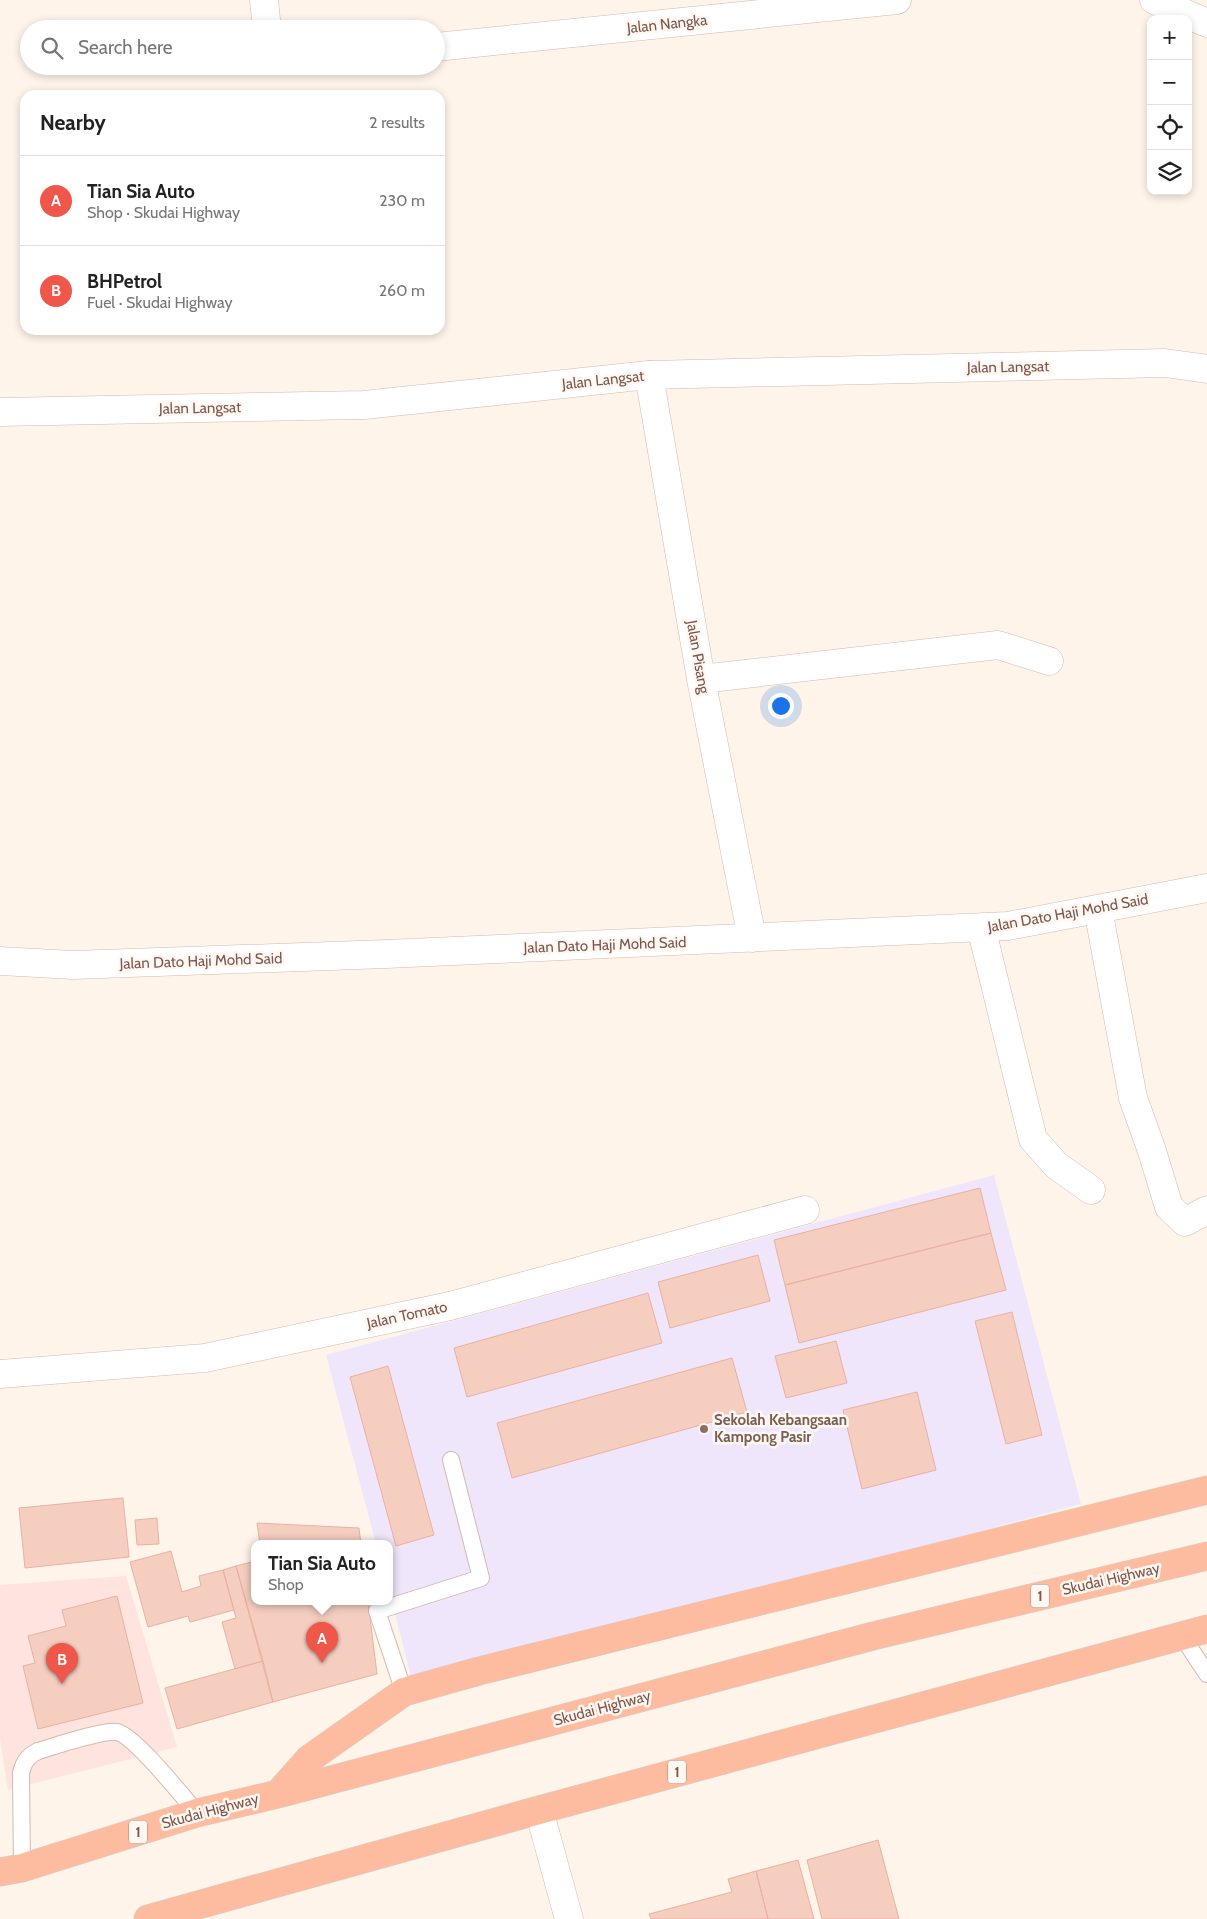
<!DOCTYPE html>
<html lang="en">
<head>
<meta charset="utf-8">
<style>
  :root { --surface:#fff; --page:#f6f6f6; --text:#222; --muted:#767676; --line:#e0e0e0; --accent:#ee5749 }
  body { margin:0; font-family:Cabin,sans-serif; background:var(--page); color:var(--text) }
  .controls { position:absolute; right:15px; top:15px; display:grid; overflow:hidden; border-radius:10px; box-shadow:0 2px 8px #0003 }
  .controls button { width:45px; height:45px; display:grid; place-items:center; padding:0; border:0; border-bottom:1px solid var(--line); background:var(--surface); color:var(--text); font:25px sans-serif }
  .you { position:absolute; left:780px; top:705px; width:18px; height:18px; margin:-12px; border:4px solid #fff; border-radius:50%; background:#1a73e8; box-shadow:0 0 0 8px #1a73e833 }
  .badge { display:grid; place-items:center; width:32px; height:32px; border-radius:50%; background:var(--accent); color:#fff; font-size:16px; font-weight:700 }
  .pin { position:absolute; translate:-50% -41px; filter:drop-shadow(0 1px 2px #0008) }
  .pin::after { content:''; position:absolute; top:26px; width:18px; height:15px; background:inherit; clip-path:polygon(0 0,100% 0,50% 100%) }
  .popup { position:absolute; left:251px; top:1540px; width:142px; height:65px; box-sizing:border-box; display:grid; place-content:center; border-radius:10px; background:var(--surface); filter:drop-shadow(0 1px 4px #0005); font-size:16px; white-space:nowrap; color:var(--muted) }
  .popup b { font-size:19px; color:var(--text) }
  .popup::after { content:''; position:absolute; left:50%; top:100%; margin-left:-10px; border:10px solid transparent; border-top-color:var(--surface) }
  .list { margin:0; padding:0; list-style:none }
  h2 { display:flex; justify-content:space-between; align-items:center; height:65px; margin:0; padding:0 20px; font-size:21px }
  h2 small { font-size:16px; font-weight:400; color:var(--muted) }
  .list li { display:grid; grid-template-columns:32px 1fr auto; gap:15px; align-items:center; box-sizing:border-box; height:90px; padding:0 20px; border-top:1px solid var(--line) }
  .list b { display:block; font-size:19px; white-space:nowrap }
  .list p { margin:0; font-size:16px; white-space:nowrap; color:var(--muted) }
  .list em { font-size:16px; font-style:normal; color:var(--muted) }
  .icon { flex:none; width:28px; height:28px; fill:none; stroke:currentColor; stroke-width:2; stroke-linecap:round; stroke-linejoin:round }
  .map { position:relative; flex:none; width:1207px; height:1919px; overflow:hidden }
  .search { position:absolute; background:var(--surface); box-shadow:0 2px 8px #0003; left:20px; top:20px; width:425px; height:55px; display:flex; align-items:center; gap:12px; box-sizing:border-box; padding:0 18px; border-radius:28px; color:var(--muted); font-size:19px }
  .panel { position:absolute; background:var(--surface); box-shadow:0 2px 8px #0003; left:20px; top:90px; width:425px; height:245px; border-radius:15px }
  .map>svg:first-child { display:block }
</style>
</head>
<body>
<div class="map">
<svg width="1207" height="1919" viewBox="0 0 1207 1919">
  <rect width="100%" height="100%" fill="#fef4ea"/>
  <path fill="#fee3de" d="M126,1576L177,1747L8,1790L0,1739V1585Z"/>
  <path fill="#f0e6fb" d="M994,1175L1081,1504L413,1684L390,1595V1544H376L326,1355Z"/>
  <path fill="#f5cec0" stroke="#e9b19f" d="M980,1188L991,1233L785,1285L774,1240Z
    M991,1233L1006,1290L799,1343L785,1285Z
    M758,1255L770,1301L670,1328L658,1282Z
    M648,1293L662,1343L467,1397L454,1348Z
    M1012,1312L1042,1435L1006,1444L975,1321Z
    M836,1341L847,1383L786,1398L775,1356Z
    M732,1358L747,1412L512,1478L497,1423Z
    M388,1366L434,1535L396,1546L350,1377Z
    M917,1392L936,1470L862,1489L843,1410Z
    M123,1498L129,1557L25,1568L19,1508Z
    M157,1518L159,1544L137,1545L135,1520Z
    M257,1523L359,1528L361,1544H260Z
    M171,1551L182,1592L201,1586L199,1576L223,1570L234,1610L190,1622L188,1616L148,1627L130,1562Z
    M255,1561V1602H368L377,1674L273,1702L236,1566Z
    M236,1566L263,1661L235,1669L222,1622L236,1618L223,1570Z
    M117,1596L143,1703L38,1729L23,1666L35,1663L28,1636L66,1626L62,1610Z
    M263,1661L273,1702L177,1729L165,1688Z
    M878,1840L899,1919H822L807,1860Z
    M798,1860L814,1919H768L756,1871Z
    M756,1871L768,1919H651L649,1914L732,1892L728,1879Z"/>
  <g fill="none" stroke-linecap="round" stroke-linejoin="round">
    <g stroke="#d2b9ae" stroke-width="18">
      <path id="service" d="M1182,1636L1207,1674
        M404,1692L377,1611L481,1578L451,1460
        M22,1868L21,1773C24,1761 28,1756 38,1751C55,1746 103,1730 117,1732C135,1736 183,1797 197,1813"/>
    </g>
    <g stroke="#d2b9ae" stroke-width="29">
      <path id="minor" d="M264,0L267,29
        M1154,0L1207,23
        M436,47L897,0
        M649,375L701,679L752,938
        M701,679L998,645L1049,661
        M1098,909L1133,1098L1152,1151L1169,1207L1185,1222L1207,1210
        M981,927L1033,1139L1056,1165L1091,1190
        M0,961L73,965L386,954L1008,926L1207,888
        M0,1374L205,1358L450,1306L805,1210"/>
    </g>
    <g stroke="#d2b9ae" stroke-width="29">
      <path id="tertiary" d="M0,412L364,405L649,375L1165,363L1207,369
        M539,1810L569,1919"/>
    </g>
    <g stroke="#dacfcd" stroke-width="29">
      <path id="trunk" d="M278,1794L309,1759L404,1692L479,1671L1207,1490
        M0,1872L22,1868L197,1813L278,1794L873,1636L1207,1556
        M148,1919L539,1810L1207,1629"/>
    </g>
    <use href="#service" stroke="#fff" stroke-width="16"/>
    <use href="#minor" stroke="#fff" stroke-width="28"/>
    <use href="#tertiary" stroke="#fff" stroke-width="28"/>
    <use href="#trunk" stroke="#fdbc9f" stroke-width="28"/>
  </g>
  <circle fill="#8d6e63" stroke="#fff8f2" stroke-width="2" cx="704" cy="1429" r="5"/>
  <g text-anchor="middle" stroke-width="5" stroke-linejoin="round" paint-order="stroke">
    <g fill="#fff8f2" stroke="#a3867d" stroke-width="1">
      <rect x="1031" y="1584.5" width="18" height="23" rx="4"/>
      <rect x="668" y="1760.5" width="18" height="23" rx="4"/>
      <rect x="129" y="1820.5" width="18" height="23" rx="4"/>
    </g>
    <g font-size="14" font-weight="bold" fill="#7c554b">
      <text x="1040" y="1601">1</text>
      <text x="677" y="1777">1</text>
      <text x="138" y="1837">1</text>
    </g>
    <g font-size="15" fill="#7c554b" stroke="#fff8f2">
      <text transform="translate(667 24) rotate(-6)" y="5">Jalan Nangka</text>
      <text transform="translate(1008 367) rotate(-1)" y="5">Jalan Langsat</text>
      <text transform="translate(603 380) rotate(-6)" y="5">Jalan Langsat</text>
      <text transform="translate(200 408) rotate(-1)" y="5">Jalan Langsat</text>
      <text transform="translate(698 657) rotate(80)" y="5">Jalan Pisang</text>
      <text transform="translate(1068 913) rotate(-10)" y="5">Jalan Dato Haji Mohd Said</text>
      <text transform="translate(605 945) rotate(-2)" y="5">Jalan Dato Haji Mohd Said</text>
      <text transform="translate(201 961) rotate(-2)" y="5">Jalan Dato Haji Mohd Said</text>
      <text transform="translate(407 1315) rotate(-12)" y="5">Jalan Tomato</text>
      <text transform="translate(1111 1579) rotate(-13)" y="5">Skudai Highway</text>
      <text transform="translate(602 1708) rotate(-15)" y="5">Skudai Highway</text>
      <text transform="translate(210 1811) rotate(-15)" y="5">Skudai Highway</text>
    </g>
    <g font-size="15" font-weight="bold" fill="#785e54" stroke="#fff8f2" text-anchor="start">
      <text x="714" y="1425">Sekolah Kebangsaan<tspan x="714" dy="17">Kampong Pasir</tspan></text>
    </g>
  </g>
</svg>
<div class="controls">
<button>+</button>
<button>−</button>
<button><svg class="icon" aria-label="locate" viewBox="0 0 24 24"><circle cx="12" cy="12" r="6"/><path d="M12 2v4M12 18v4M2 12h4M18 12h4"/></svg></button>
<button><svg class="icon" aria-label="layers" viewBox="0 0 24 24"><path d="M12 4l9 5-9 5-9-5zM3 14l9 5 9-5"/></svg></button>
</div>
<div class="you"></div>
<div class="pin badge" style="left:322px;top:1663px">A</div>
<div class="popup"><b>Tian Sia Auto</b>Shop</div>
<div class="pin badge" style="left:62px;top:1684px">B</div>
<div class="search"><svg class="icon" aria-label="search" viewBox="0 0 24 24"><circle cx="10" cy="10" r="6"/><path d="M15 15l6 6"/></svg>Search here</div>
<section class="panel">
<h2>Nearby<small>2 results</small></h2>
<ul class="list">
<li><span class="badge">A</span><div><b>Tian Sia Auto</b><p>Shop · Skudai Highway</p></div><em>230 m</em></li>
<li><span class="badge">B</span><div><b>BHPetrol</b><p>Fuel · Skudai Highway</p></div><em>260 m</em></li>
</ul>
</section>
</div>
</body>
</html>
